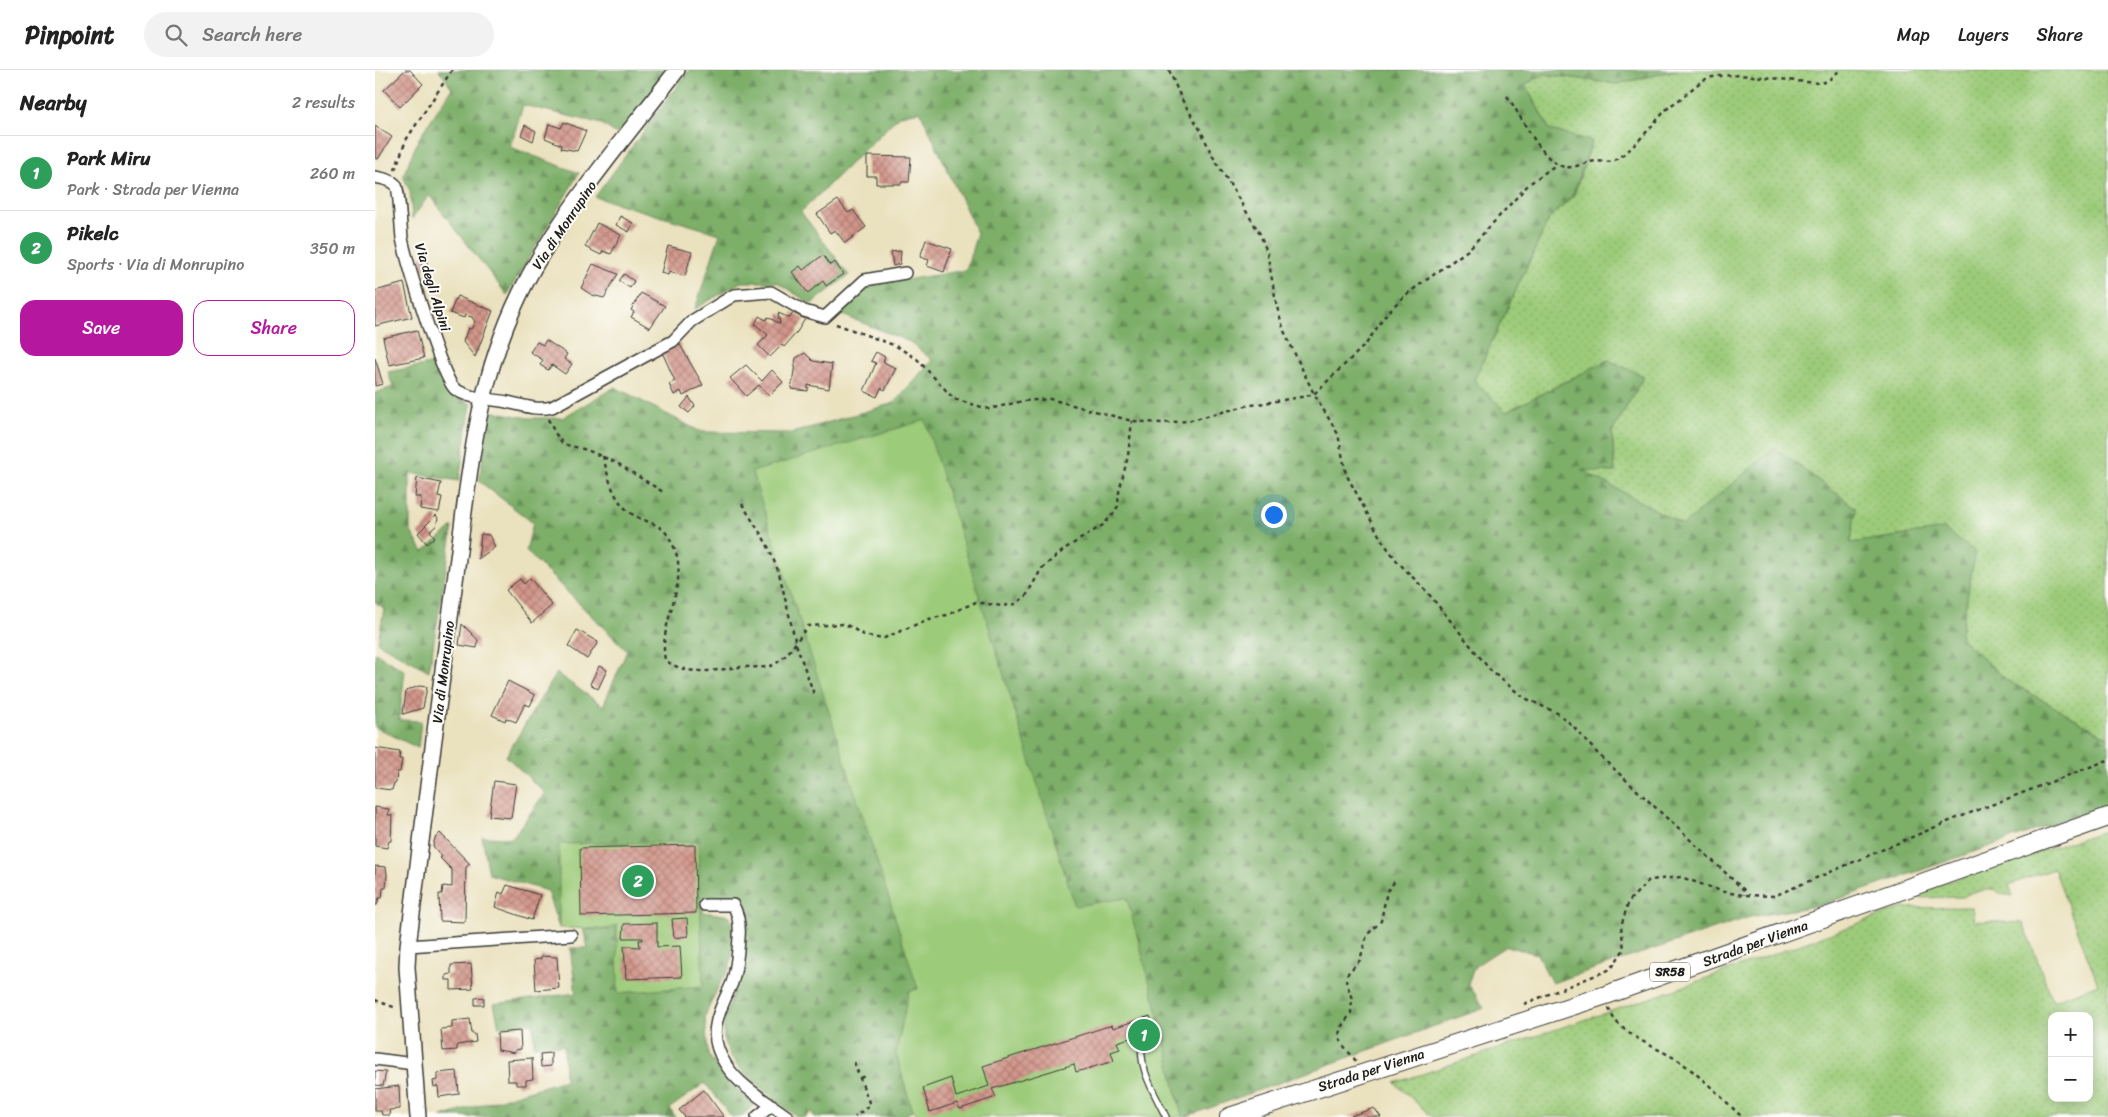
<!DOCTYPE html>
<html lang="en">
<head>
<meta charset="utf-8">
<style>
  :root { --surface:#fff; --page:#f2f2f2; --text:#222; --muted:#767676; --line:#e0e0e0; --accent:#b5179e }
  body { margin:0; font-family:Sriracha,sans-serif; background:var(--page); color:var(--text) }
  .controls { position:absolute; right:15px; bottom:15px; display:grid; overflow:hidden; border-radius:10px; box-shadow:0 2px 12px #0003 }
  .controls button { width:45px; height:45px; display:grid; place-items:center; padding:0; border:0; border-bottom:1px solid var(--line); background:var(--surface); color:var(--text); font:25px sans-serif }
  .you { position:absolute; left:898px; top:444px; width:18px; height:18px; margin:-12px; border:4px solid #fff; border-radius:50%; background:#1a73e8; box-shadow:0 0 0 8px #1a73e833 }
  .badge { display:grid; place-items:center; width:32px; height:32px; border-radius:50%; background:var(--accent); color:#fff; font-size:16px; font-weight:700 }
  .pin { position:absolute; translate:-50% -50%; border:2px solid #fff; box-shadow:0 1px 5px #0006 }
  .list { margin:0; padding:0; list-style:none }
  h2 { display:flex; justify-content:space-between; align-items:center; height:65px; margin:0; padding:0 20px; font-size:21px }
  h2 small { font-size:16px; font-weight:400; color:var(--muted) }
  .list li { display:grid; grid-template-columns:32px 1fr auto; gap:15px; align-items:center; box-sizing:border-box; height:75px; padding:0 20px; border-top:1px solid var(--line) }
  .list b { display:block; font-size:19px; white-space:nowrap }
  .list p { margin:0; font-size:16px; white-space:nowrap; color:var(--muted) }
  .list em { font-size:16px; font-style:normal; color:var(--muted) }
  .actions { display:flex; gap:10px; padding:15px 20px }
  .actions a { flex:1; padding:11px 0; border:1px solid var(--accent); border-radius:15px; text-align:center; font-size:18px; color:var(--accent) }
  .actions .main { background:var(--accent); color:#fff }
  .icon { flex:none; width:28px; height:28px; fill:none; stroke:currentColor; stroke-width:2; stroke-linecap:round; stroke-linejoin:round }
  .map { position:relative; flex:none; width:1733px; height:1047px; overflow:hidden }
  header { display:flex; align-items:center; gap:30px; box-sizing:border-box; height:70px; padding:0 25px; background:var(--surface); border-bottom:1px solid var(--line) }
  header strong { font-size:24px }
  nav { display:flex; gap:28px; margin-inline-start:auto; font-size:18px }
  .search { width:350px; height:45px; background:var(--page); display:flex; align-items:center; gap:12px; box-sizing:border-box; padding:0 18px; border-radius:28px; color:var(--muted); font-size:19px }
  main { display:flex }
  aside { flex:1; background:var(--surface) }
  .map>svg:first-child { display:block }
</style>
</head>
<body>
<header>
<strong>Pinpoint</strong>
<div class="search"><svg class="icon" aria-label="search" viewBox="0 0 24 24"><circle cx="10" cy="10" r="6"/><path d="M15 15l6 6"/></svg>Search here</div>
<nav><a>Map</a><a>Layers</a><a>Share</a></nav>
</header>
<main>
<aside>
<h2>Nearby<small>2 results</small></h2>
<ul class="list">
<li><span class="badge" style="background:#2e9e5b">1</span><div><b>Park Miru</b><p>Park · Strada per Vienna</p></div><em>260 m</em></li>
<li><span class="badge" style="background:#2e9e5b">2</span><div><b>Pikelc</b><p>Sports · Via di Monrupino</p></div><em>350 m</em></li>
</ul>
<div class="actions"><a class="main">Save</a><a>Share</a></div>
</aside>
<div class="map">
<svg width="1733" height="1047" viewBox="0 0 1733 1047">
  <defs>
    <pattern id="grass-dots" width="8" height="8" patternUnits="userSpaceOnUse" patternTransform="scale(1.25)"><rect width="8" height="8" fill="#9ccb79"/><path d="M2 2h.1M6 6h.1" fill="none" stroke="#86ae68" stroke-width="1.8" stroke-linecap="round"/></pattern>
    <pattern id="forest-firs" width="22" height="20" patternUnits="userSpaceOnUse" patternTransform="scale(1.25)"><rect width="22" height="20" fill="#7daf69"/><path d="M5 1l3.5 6h-7zM16 11l3.5 6h-7z" fill="#668e56"/></pattern>
    <pattern id="building-cross-hatch" width="8" height="8" patternUnits="userSpaceOnUse" patternTransform="scale(1.25)"><rect width="8" height="8" fill="#d3968b"/><path d="M0 0l8 8M0 8l8-8" fill="none" stroke="#aa7a71"/></pattern>
  </defs>
  <rect width="100%" height="100%" fill="#fdfcf7"/>
  <filter id="ink" filterUnits="userSpaceOnUse"><feTurbulence type="fractalNoise" baseFrequency=".02" numOctaves="2"/><feDisplacementMap in="SourceGraphic" scale="10" xChannelSelector="R" yChannelSelector="G"/><feConvolveMatrix kernelMatrix="1 2 1 2 8 2 1 2 1" color-interpolation-filters="sRGB"/></filter>
  <filter id="wash" filterUnits="userSpaceOnUse"><feTurbulence type="fractalNoise" baseFrequency=".0096" numOctaves="4" result="noise"/><feDisplacementMap in="SourceGraphic" scale="20" xChannelSelector="R" yChannelSelector="G"/><feGaussianBlur stdDeviation="1.12" result="paint"/><feColorMatrix in="noise" values="0 0 0 0 0 0 0 0 0 0 0 0 0 0 0 0 0 1.4 0 .05"/><feComposite in="paint" operator="in"/></filter>
  <g filter="url(#wash)">
    <rect width="100%" height="100%" fill="#eae1be"/>
    <path fill="url(#grass-dots)" stroke="#5c744a" fill-rule="evenodd" d="M1302,0H1733V667L1633,611L1585,568L1599,482L1476,473L1400,378L1308,455L1205,399L1240,402L1237,362L1269,306L1233,290L1131,342L1099,310L1174,149L1199,125L1217,72L1175,60L1150,15L1169,4L1242,14Z
      M1733,760V1047H1057L1020,1013L1296,921L1526,838L1597,837L1599,851L1648,853L1678,931L1723,914L1679,799L1634,815L1638,826L1625,824L1620,819L1597,822L1588,827L1538,828V823ZM1677,946H1714V1028H1677Z"/>
    <path fill="url(#forest-firs)" stroke="#4c6642" d="M64,0H295L243,65L227,54L148,35L135,77L204,103L132,225L54,125L37,149L35,121L28,106L44,68L77,18Z
      M314,0H1302L1242,14L1169,4L1150,15L1175,60L1217,71L1198,125L1174,149L1099,310L1131,342L1233,290L1269,306L1237,362L1240,402L1207,400L1308,455L1400,378L1481,438L1476,473L1569,459L1600,482L1585,568L1633,611L1733,667V735L1446,835L1375,847L1177,913L1162,884L1131,876L1100,896L1093,913L1109,938L810,1047H807L786,955L543,920L521,982L537,1041L528,1047H440L436,1042L430,1047H422L371,1006L356,988L349,972V951L369,893L371,866L369,844L357,828L328,830V842L355,846L359,870L355,898L344,915L330,946L333,984L351,1011L380,1034L366,1047H357L330,1013L295,1038L300,1047H66L190,1010L189,975L159,976L158,953L124,957L119,934L201,923L195,878H213L208,859H234L242,854L241,866L328,916L185,774L184,858L172,821L114,804L107,767L137,768L170,723L131,686L181,603L228,636L252,581L151,481L158,453L104,411L116,341L154,348H187L240,317L326,362L417,363L519,333L557,290L535,272L465,244L494,216L591,200L602,163L545,41L525,45L426,142L474,205L436,234L402,212H366L320,239L345,164L220,127Z
      M60,293L75,324L96,334L84,411L35,403V460L48,482L78,457L54,601L3,573L9,538L0,532V323L18,317L13,302Z
      M0,583L30,601L24,650L46,651L43,678L0,657Z"/>
    <path fill="#9ccb79" stroke="#5c744a" d="M550,350L700,836L752,828L786,955L807,1047H545L537,1041L521,983L534,921L543,919L377,402Z
      M323,772L328,916L243,923L242,855L234,859L184,858V774Z"/>
    <g id="blocks">
      <path fill="url(#building-cross-hatch)" d="M30,0H35L48,14L25,37L9,20Z
        M189,52L211,61L202,81L186,78L187,75L170,68L174,54L186,58Z
        M150,55L161,61L158,71L146,65Z
        M0,56L17,67L3,89L0,88Z
        M492,86L536,87L534,112H526V114H501V106H492Z
        M463,130L473,143L478,140L491,157L470,173L460,160L455,163L442,144Z
        M245,146L258,153L254,162L241,155Z
        M222,153L246,165L236,184L228,181L226,185L210,177Z
        M551,170L577,179L569,202L552,196L554,190L545,187Z
        M293,176L317,182L310,206L294,202L293,205L286,203Z
        M526,181L525,194L518,196L516,182Z
        M50,185L53,197L48,200L45,187Z
        M448,185L455,195L460,192L468,204L451,216L448,211L433,223L417,202L425,196L428,200Z
        M218,194L243,204L229,228L217,225L206,218Z
        M249,204L259,211L255,218L244,211Z
        M29,213L37,247L0,256V221Z
        M266,223L290,236L275,258L256,247L259,242L256,240Z
        M82,226L118,241L100,287L88,272L93,258L96,259L100,252L97,247L90,245L89,248L75,243Z
        M403,243L415,248L418,243L430,249L422,262L409,277L407,275L395,287L383,275L393,265L380,254L384,246L391,250L393,247L405,254Z
        M42,260L49,288L14,295L8,268Z
        M171,270L192,284L189,289L197,294L190,304L177,295L173,300L165,295L168,290L155,282L162,272L168,275Z
        M304,273L328,315L308,326L306,321L299,325L294,314L300,311L287,282Z
        M501,282L510,287L508,292L521,298L510,320L506,318L502,327L489,321L501,293L496,291Z
        M430,283L438,291L457,294L454,319L433,315V321L416,319L421,288Z
        M0,288L8,314L0,316Z
        M371,295L387,311L397,300L408,312L394,326L384,315L371,326L355,308Z
        M314,327L320,336L314,343L306,337Z
        M42,408L66,413L63,426L67,427L64,442L45,439L46,427H40Z
        M61,445L63,448L61,456L55,461L60,467L52,474L43,463Z
        M106,464L114,465L120,477L103,489Z
        M155,508L177,535L157,553L131,520L145,509L149,514Z
        M87,554L103,570L102,578L84,575Z
        M202,560L223,572L212,589L193,576Z
        M224,596L232,600L223,619L215,614Z
        M133,611L160,625L155,636L150,634L141,652L131,648L130,651L117,645Z
        M44,616L52,617L48,638L28,644L31,621Z
        M0,678L25,682L24,689H27L25,702H22L21,713H19L17,720L0,718Z
        M119,711L141,714L136,748L114,746Z
        M0,737L14,739L13,745H17L16,771H14L12,778L0,776Z
        M65,763L95,794L91,797L90,852L65,851L64,824H67L68,816L77,817V800L65,788L67,787L58,776L60,768Z
        M320,775L321,843L206,846L205,778Z
        M0,796L11,797L12,805L11,818H8L7,828H4L2,835H0Z
        M132,815L165,825L157,850L120,837L124,822L128,824Z
        M312,848L313,866L299,868L297,849Z
        M282,853V877L305,876L307,907L251,909L249,876L265,877L264,870H268V868H248L249,854Z
        M166,886L182,887L184,918L161,920L159,890L166,889Z
        M96,894L98,919L76,920V910H71V905L76,904V895Z
        M109,927V935H100V928Z
        M775,946L780,960L742,972L745,979L736,982L739,991L701,1002L699,994L617,1019L621,1027L585,1039L582,1033L555,1042L548,1018L576,1008L581,1027L614,1016L608,996L737,955L738,958Z
        M95,949L97,964H100L101,972L82,975V980L68,981L66,959L77,958V951Z
        M145,961L146,979L140,980V983L123,980L122,963Z
        M176,983V996L166,997L165,984Z
        M157,988L158,1009L151,1010V1015H141V1011H133L132,990Z
        M0,1001L11,1002L8,1016L0,1015Z
        M82,1001L84,1024L64,1027L63,1016L59,1017L58,1011L62,1010V1003Z
        M24,1016L25,1039L14,1040L15,1045H7L6,1041H0V1019Z
        M329,1020L349,1047H310L304,1040Z
        M999,1038L1006,1047H973Z"/>
    </g>
  </g>
  <g filter="url(#ink)">
    <use href="#blocks" fill-opacity="0" stroke="#3b3a34" stroke-width="1"/>
    <g fill="none" stroke-linecap="round" stroke-linejoin="round">
      <g stroke="#3b3a34" stroke-width="8">
        <path id="service" d="M768,969C761,995 780,1024 791,1047"/>
      </g>
      <g stroke="#3b3a34" stroke-width="14">
        <path id="minor" d="M0,107C6,108 17,110 21,115C24,119 26,159 27,168C31,189 68,311 80,319C94,329 116,329 132,332C147,335 162,341 177,337L283,279L298,271L317,251L359,225L396,222L429,241L450,247L490,210L530,203
          M330,835H358C364,845 365,856 364,868C363,883 362,898 357,913C344,943 330,963 351,995C365,1017 393,1032 413,1047
          M33,876L196,865
          M0,989L39,994
          M382,1047L397,1035"/>
      </g>
      <g stroke="#3b3a34" stroke-width="18">
        <path id="secondary" d="M43,1047L32,897L33,876C48,755 63,633 80,511C94,409 99,319 145,224C184,143 248,71 302,0"/>
      </g>
      <g stroke="#3b3a34" stroke-width="20">
        <path id="primary" d="M854,1047L1231,925L1733,747"/>
      </g>
      <path stroke="#3b3a34" stroke-width="2.5" stroke-dasharray="4 4" stroke-linecap="butt" d="M794,0L806,28L826,61L837,85L885,164L892,182L902,237L909,261L939,324L963,364L971,404L1006,469L1022,491L1053,523L1116,601L1148,627L1184,644L1198,656L1222,683L1369,820V825
        M1132,26C1145,44 1163,83 1182,94C1194,101 1203,95 1215,92C1222,90 1230,93 1238,91C1257,83 1280,50 1296,35C1310,28 1319,14 1333,8C1368,0 1411,12 1447,13L1454,10L1465,0
        M20,100L31,70L77,0
        M461,254L521,276L542,289L579,329L614,339L648,331L675,329L757,351L787,353L812,351L871,336L926,327L939,324L991,274L1012,243L1029,226L1093,180L1154,114L1182,94
        M173,349L180,363L188,374L212,380L242,393L288,422
        M228,386C233,406 237,427 253,441C273,457 287,448 299,477C315,515 283,552 290,590C313,607 339,600 365,597C376,596 390,600 400,594C415,585 422,569 433,556L470,554L489,565L507,569L554,549L572,545L601,532L627,536L640,534L651,526L667,498L691,478L728,455L739,443L743,436L744,422L753,386L757,351
        M367,434L392,474L404,503L421,574L440,627
        M0,930L21,938
        M1149,934L1236,899L1249,879L1246,856L1254,831L1274,810L1306,807L1349,822L1369,825L1399,826L1577,750L1733,690
        M1234,938C1241,965 1286,978 1307,993C1328,1008 1348,1029 1367,1047
        M981,991L968,975L964,967L965,959L976,943L977,929L971,911L973,903L985,890L992,865L1006,851L1012,821L1021,810
        M479,992L495,1035L480,1047
        M485,1008L492,1005"/>
      <use href="#service" stroke="#fff" stroke-width="5.5"/>
      <use href="#minor" stroke="#fff" stroke-width="11"/>
      <use href="#secondary" stroke="#fff" stroke-width="15"/>
      <use href="#primary" stroke="#fff" stroke-width="18"/>
    </g>
  </g>
  <g text-anchor="middle" stroke-width="4" stroke-linejoin="round" paint-order="stroke">
    <rect fill="#fdfcf7" stroke="#605f5e" stroke-width="1" x="1275" y="892.5" width="40" height="19" rx="4"/>
    <g font-size="12" font-weight="bold" fill="#1c1c1c">
      <text x="1295" y="906">SR58</text>
    </g>
    <g font-size="14" fill="#1c1c1c" stroke="#fdfcf7">
      <text transform="translate(189 155) rotate(-56)" y="5">Via di Monrupino</text>
      <text transform="translate(58 217) rotate(73)" y="5">Via degli Alpini</text>
      <text transform="translate(68 602) rotate(-83)" y="5">Via di Monrupino</text>
      <text transform="translate(1380 873) rotate(-20)" y="5">Strada per Vienna</text>
      <text transform="translate(996 1000) rotate(-18)" y="5">Strada per Vienna</text>
    </g>
  </g>
</svg>
<div class="controls">
<button>+</button>
<button>−</button>
</div>
<div class="you"></div>
<div class="pin badge" style="left:769px;top:965px;background:#2e9e5b">1</div>
<div class="pin badge" style="left:263px;top:811px;background:#2e9e5b">2</div>
</div>
</main>
</body>
</html>
